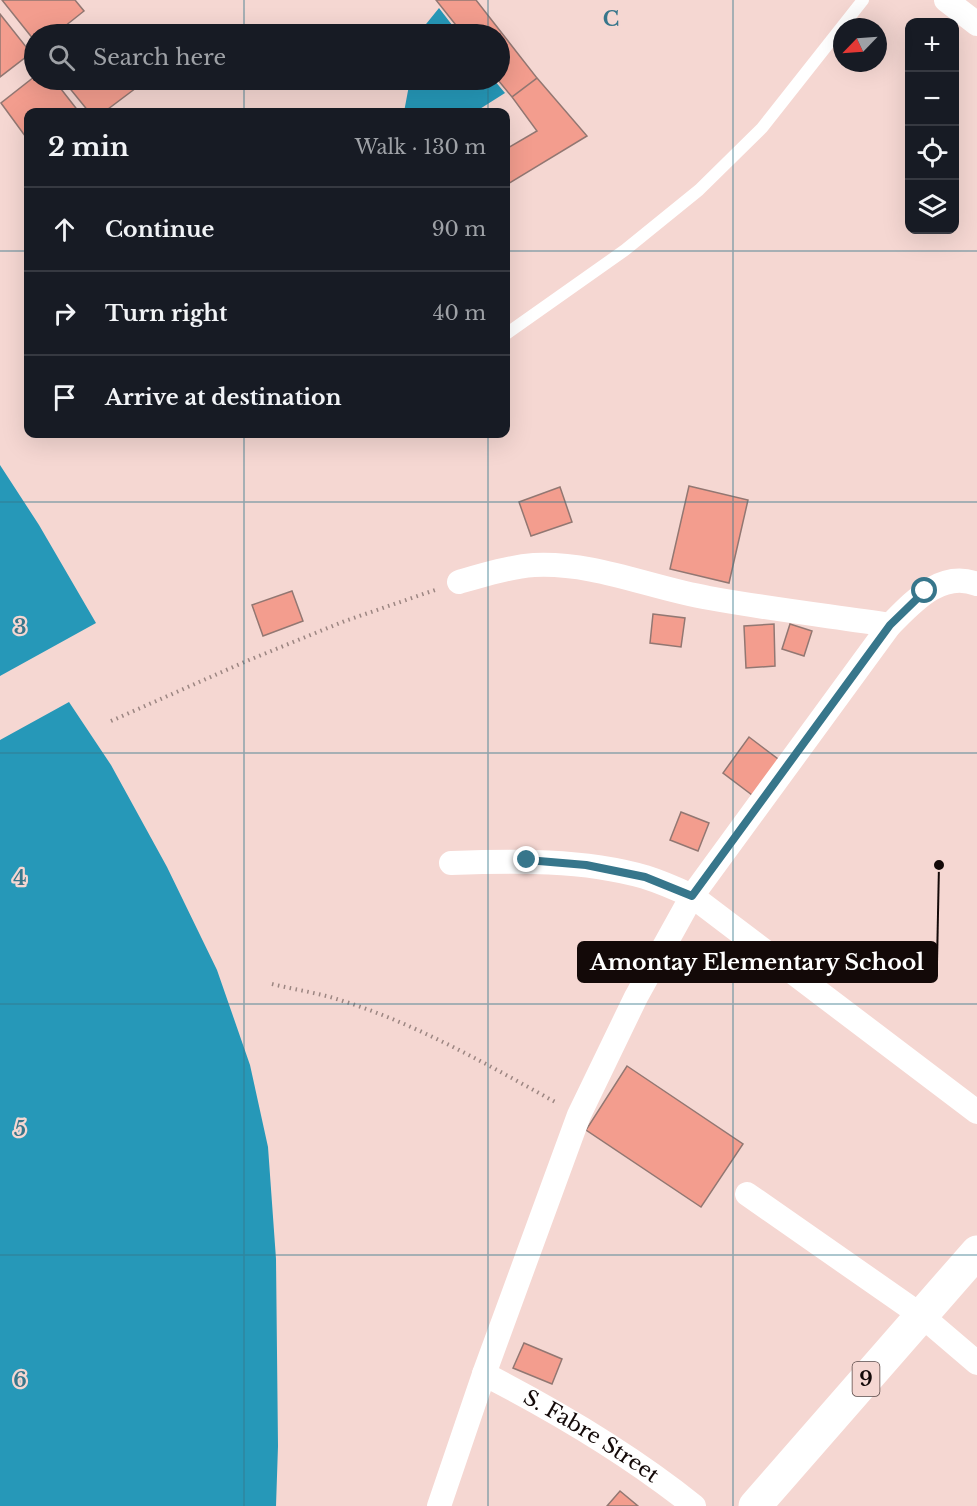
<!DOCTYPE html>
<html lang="en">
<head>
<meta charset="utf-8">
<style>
  :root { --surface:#171b24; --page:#242831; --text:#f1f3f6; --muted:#9ea1a6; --line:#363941 }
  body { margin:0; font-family:"Libre Baskerville",serif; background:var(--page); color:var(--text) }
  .controls { position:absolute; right:18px; top:18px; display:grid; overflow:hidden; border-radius:12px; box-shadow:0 6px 24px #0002 }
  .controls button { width:54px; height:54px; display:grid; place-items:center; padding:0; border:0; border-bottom:2px solid var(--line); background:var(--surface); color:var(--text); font:30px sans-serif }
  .compass { position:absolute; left:833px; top:18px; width:54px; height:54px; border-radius:50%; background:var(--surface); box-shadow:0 6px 24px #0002; rotate:245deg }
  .stop { position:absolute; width:18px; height:18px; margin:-14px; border:4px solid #37768b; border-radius:50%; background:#fff }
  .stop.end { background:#37768b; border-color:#fff; box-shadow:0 2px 6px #0008 }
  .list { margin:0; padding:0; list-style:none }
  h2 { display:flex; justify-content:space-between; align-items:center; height:78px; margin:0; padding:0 24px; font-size:26px }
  h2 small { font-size:20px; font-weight:400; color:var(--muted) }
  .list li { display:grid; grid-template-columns:39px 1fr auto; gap:18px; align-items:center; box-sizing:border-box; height:84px; padding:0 24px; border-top:2px solid var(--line) }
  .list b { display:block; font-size:22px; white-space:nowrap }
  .list em { font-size:20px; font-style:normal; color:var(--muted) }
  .icon { flex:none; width:33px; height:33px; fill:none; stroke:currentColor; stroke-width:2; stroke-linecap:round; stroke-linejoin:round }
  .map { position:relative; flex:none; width:977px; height:1506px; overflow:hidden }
  .search { position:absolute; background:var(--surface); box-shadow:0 6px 24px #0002; left:24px; top:24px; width:486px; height:66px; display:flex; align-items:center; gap:15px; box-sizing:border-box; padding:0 21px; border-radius:33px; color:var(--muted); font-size:22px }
  .panel { position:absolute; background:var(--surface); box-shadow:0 6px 24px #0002; left:24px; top:108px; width:486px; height:330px; border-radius:12px }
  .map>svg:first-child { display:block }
</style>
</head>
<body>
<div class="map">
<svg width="977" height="1506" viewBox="0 0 977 1506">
  <rect width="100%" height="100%" fill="#f5d7d2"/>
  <path fill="#2698b8" d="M439,8L459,34H418Z
    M410,80H494L505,93L475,112H404Z
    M0,465L39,525L96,623L0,676Z
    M69,702L111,765L167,867L217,970L250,1065L268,1147L276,1259L278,1446L276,1506H0V740Z"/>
  <path fill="#f39d8e" stroke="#927772" stroke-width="1.5" d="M2,0H75L84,11L55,34H34V40Z
    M436,0H476L537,78L512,97L498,80L500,34H463Z
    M0,14L31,53L0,77Z
    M34,77V80H54L79,112H28V140L1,103Z
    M537,78L587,136L506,185V149L537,131L512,97Z
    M63,80H135L140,85L104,112H89Z
    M689,486L748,500L729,583L670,569Z
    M560,487L572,522L531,536L519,502Z
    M292,591L303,621L263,636L252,605Z
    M653,614L685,618L681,647L650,643Z
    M774,624L775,666L746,668L744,626Z
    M790,624L812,631L804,656L782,649Z
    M749,737L782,762L756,798L723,773Z
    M681,812L709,823L698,851L670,840Z
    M627,1066L743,1144L701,1207L586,1130Z
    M524,1343L562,1359L552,1384L513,1368Z
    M620,1491L638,1506H607Z"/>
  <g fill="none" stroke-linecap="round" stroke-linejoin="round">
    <path stroke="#9c8682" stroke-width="4" stroke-dasharray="1.5 4.5" stroke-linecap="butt" d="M111,721L249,660L345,621L435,590
      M272,984C296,990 320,993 343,1001C419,1025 488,1065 557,1103"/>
    <path stroke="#fff" stroke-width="12" d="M506,334L625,250L699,190L762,128L863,0"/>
    <g stroke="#fff" stroke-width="24">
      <path d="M946,0L977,24"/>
      <path d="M459,582C483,575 509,567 534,565C595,562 650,588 709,598C769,609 830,616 890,625"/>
      <path d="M451,863C516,861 582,859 645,877C661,882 677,889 692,896L977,1112"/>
      <path d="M747,1194L922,1316L977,1363"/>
      <path id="s1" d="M484,1374C558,1412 629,1454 694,1506"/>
      <path d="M439,1506L484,1374L579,1115L636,997L692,896L890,625C913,602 941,570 977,584"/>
    </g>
    <path stroke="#fff" stroke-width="33" d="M755,1506L977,1252"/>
  </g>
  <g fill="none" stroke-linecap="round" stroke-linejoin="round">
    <path stroke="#37768b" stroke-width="8" d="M527,860L586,865L645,877L692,896L890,625L925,591"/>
  </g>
  <path fill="none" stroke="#37768b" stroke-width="1.5" stroke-opacity="0.55" d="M244,0V34M488,0V34M733,0V1506M244,80V112M488,80V112M0,251H28M506,251H977M244,434V1506M488,434V1506M0,502H977M0,753H977M0,1004H977M0,1255H977"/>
  <g text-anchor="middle" stroke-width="4.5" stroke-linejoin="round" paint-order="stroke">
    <rect fill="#f5d7d2" stroke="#574745" stroke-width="1.5" x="852.5" y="1362" width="27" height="34" rx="4.5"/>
    <g font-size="20" font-weight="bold" fill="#130908">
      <text x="866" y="1386">9</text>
    </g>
    <g font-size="21" fill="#130908" stroke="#f5d7d2">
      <text dy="7" stroke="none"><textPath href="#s1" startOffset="124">S. Fabre Street</textPath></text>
    </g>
  </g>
  <g font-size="20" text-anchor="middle" font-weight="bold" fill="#37768b" stroke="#f5d7d2" stroke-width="4.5" stroke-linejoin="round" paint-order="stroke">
    <text x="611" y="26">C</text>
    <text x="20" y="634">3</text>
    <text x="20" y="885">4</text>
    <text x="20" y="1136">5</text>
    <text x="20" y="1387">6</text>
  </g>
  <path fill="none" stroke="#130908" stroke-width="2" d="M939 865L937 962"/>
  <circle fill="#130908" stroke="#f5d7d2" stroke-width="2" cx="939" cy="865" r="6"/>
  <rect fill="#130908" stroke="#130908" stroke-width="2" x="578" y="942" width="359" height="40" rx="6"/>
  <g font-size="22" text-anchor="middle" font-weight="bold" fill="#fff">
    <text x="757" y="970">Amontay Elementary School</text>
  </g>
</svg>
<div class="controls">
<button>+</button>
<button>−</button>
<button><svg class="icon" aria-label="locate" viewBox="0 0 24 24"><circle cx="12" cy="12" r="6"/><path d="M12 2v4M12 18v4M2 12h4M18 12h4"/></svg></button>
<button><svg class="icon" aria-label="layers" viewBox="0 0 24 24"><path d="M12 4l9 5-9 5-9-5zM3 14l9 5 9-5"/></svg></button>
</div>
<svg class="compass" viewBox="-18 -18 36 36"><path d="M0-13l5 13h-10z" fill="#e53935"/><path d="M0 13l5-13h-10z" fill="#9ea1a6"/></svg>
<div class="stop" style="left:925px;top:591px"></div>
<div class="stop end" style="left:527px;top:860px"></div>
<div class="search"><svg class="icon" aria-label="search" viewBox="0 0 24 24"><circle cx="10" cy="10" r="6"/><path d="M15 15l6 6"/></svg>Search here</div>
<section class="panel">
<h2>2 min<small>Walk · 130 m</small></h2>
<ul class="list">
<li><svg class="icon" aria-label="ahead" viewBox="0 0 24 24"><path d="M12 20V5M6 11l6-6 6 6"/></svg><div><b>Continue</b></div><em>90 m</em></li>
<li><svg class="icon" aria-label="right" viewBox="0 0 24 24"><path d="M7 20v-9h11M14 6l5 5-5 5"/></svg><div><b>Turn right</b></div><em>40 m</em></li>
<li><svg class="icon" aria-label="arrive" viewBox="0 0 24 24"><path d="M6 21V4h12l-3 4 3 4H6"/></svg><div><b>Arrive at destination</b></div></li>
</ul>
</section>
</div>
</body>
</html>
